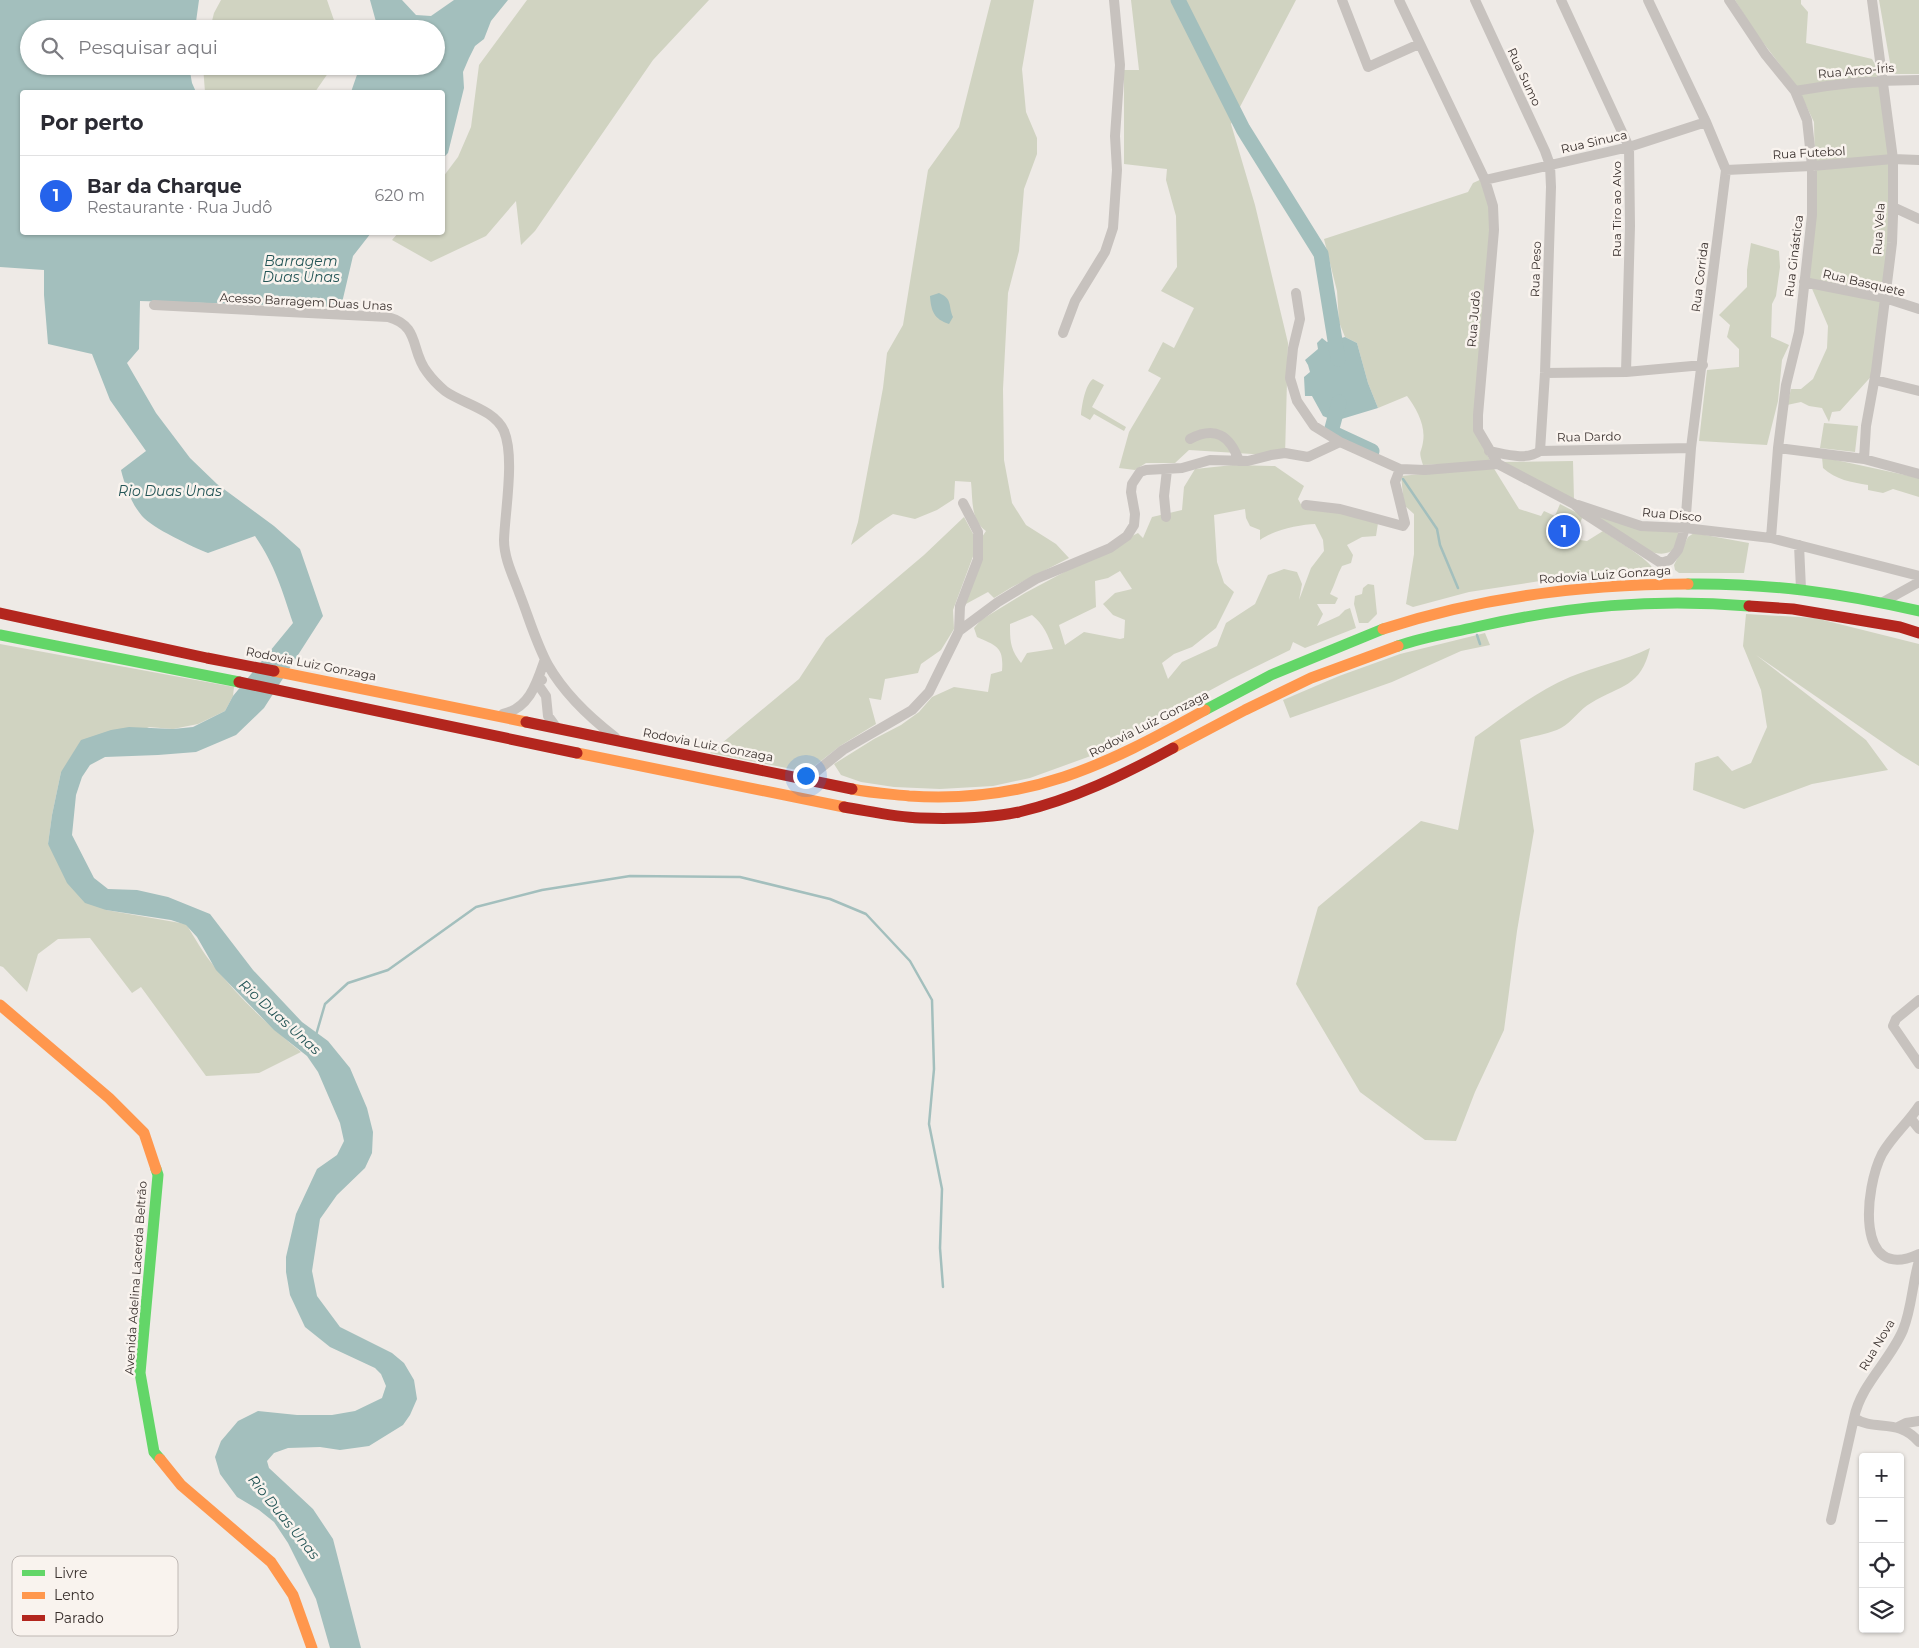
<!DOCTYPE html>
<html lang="pt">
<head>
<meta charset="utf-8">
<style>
  :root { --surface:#fff; --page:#f7f7f7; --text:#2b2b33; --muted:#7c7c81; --line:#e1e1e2; --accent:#2563eb }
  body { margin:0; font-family:Montserrat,sans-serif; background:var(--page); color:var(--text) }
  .controls { position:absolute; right:15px; bottom:15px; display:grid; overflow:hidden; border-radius:5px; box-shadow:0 1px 4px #0004 }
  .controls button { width:45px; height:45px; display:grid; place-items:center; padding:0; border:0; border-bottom:1px solid var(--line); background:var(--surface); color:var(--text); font:25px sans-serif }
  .you { position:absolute; left:805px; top:775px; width:18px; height:18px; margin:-12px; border:4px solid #fff; border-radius:50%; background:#1a73e8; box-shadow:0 0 0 8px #1a73e833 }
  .badge { display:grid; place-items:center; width:32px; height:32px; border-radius:50%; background:var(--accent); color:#fff; font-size:16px; font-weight:700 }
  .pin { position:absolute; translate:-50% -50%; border:2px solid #fff; box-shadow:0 1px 5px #0006 }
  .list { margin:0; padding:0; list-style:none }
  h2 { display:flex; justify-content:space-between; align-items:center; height:65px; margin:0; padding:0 20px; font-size:21px }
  h2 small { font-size:16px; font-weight:400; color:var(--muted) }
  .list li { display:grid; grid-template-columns:32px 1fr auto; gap:15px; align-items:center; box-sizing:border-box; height:80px; padding:0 20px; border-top:1px solid var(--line) }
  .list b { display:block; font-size:19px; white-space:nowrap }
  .list p { margin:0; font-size:16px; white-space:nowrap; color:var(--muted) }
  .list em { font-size:16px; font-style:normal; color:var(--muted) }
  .icon { flex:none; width:28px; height:28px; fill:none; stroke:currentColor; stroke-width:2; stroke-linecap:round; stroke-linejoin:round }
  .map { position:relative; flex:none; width:1919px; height:1648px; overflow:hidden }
  .search { position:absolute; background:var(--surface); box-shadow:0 1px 4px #0004; left:20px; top:20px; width:425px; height:55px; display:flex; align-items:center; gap:12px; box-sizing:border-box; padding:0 18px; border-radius:28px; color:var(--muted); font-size:19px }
  .panel { position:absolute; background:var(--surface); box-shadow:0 1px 4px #0004; left:20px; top:90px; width:425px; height:145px; border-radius:5px }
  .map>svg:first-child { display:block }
</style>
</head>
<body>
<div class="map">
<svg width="1919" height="1648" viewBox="0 0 1919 1648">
  <rect width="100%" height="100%" fill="#eeeae6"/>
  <path fill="#d0d3c1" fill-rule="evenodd" d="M221,0H327L337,29H210L214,13Z
    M527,0H709L653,60L535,231L521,245L516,201L486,236L431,262L392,240L398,233L442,232L443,177L458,157L471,127L479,65Z
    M991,0H1034L1022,69L1026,112L1037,138V154L1024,189L1019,251L1008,293L1003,389L1004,460L1012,503L1026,525L1056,544L1069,558L1012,587L994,598L988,592L964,605L980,540L986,531C970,520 973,499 971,482L955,481L954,499L937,510L915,519L893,514L876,525L851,545L858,522L883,388L887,353L903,325L928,170L959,127Z
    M1131,0H1296L1231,124L1255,205L1288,343L1285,456L1189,450L1175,463H1146L1135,470L1119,468L1129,432L1161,378L1148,371L1163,342L1174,348L1194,308L1161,291L1177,267L1176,216L1166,180L1167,169L1124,164V70H1139Z
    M1735,0H1801V4L1808,12L1806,43L1872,59L1884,80L1894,186L1876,371L1840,411L1832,412L1829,422L1822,408L1809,406L1801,402L1787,405L1791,389H1801L1813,379L1827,348L1828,326L1807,277L1815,171L1814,122L1797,87L1755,32Z
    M1879,0H1919V74H1892Z
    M203,66H333L315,92H205Z
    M1484,178L1493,208L1474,430L1491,462L1423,465C1418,449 1421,455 1423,442C1426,425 1416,408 1407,396L1378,408L1368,383L1357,343L1345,337L1339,322L1337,291L1324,239L1468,192L1473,183Z
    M1751,243L1779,251L1780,267L1776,296L1772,304L1771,337L1789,345L1782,360L1778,401L1767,445L1699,441L1707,370L1739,367V349L1727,337L1730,325L1719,315L1747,287V270Z
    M1093,379L1104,385L1092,407L1126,427L1124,431L1094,414L1090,420L1081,415C1082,405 1085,385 1093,379Z
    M1824,423L1858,426L1855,452L1820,448Z
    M1822,457L1919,478V497L1893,489L1883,493L1868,490V485C1851,482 1836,480 1823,468Z
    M1573,461L1574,500L1499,462Z
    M1233,465L1275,466L1304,486L1298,499L1303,508L1335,510L1378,523L1376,536L1362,537L1347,545L1353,555L1351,563L1342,566C1337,575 1335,584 1330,594L1338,598L1335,604H1317L1323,614L1317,626L1339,616L1345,610L1350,608L1356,628L1305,648L1293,642L1290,650L1231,679L1124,737L1121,745L1030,778L993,786L940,789L894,787L861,782L841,775L834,764L874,739L901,725L919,712L932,697L954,687L988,692L991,674L1002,671C1004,647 997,646 977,637L974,628L981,620L1025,593L1130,537L1138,533L1143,538L1152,517L1182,510L1184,487L1195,469ZM1245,509L1246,518L1250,526L1260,530V540C1271,531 1301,524 1315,524L1323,540L1324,551L1311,568L1299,600L1302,584L1297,572L1284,569L1268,575L1255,604L1226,623L1217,646L1182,662L1168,679L1162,663L1174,654L1192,647L1216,628L1234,592L1224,583L1217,562L1214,515ZM1120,571L1132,589L1115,593L1103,604L1113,615L1125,620L1124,638L1120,639L1084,632L1065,645L1059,625L1096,607L1095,581L1108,578ZM1032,615C1044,625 1048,635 1053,649L1027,653L1021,663C1010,649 1010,641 1010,624Z
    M1493,467L1519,509L1541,516L1544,511L1555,516L1560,504L1583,516L1573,539L1587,541L1603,531C1614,539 1649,559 1653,569L1648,573L1633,574L1540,581L1469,592L1413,607L1406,604L1414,554V514L1404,505L1401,476Z
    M1587,510L1678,530C1683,551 1666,558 1649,551Z
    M964,517L978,543L953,610L954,629L941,650L921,664L918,673L885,679L881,700L869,698L876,724L840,746L807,772L710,753L799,679L826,638L924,555Z
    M1694,533L1749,543L1744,573H1679L1675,570L1674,565L1688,537Z
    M1368,584L1374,585L1377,614L1368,623H1359L1354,604L1355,596L1362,594L1363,588Z
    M1746,614L1815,618L1919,644V766L1901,755L1756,655L1866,740L1888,770L1812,784L1744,809L1693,790L1695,763L1718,756L1732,771L1751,763L1767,727L1761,690L1743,646Z
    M1485,633L1490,645L1461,651L1392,682L1290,718L1283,700L1339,676L1400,654Z
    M0,644L234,687L233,696L225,711L198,724L173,729L149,727L61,772L52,815L48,844L106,910L186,924C195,938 203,953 214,966C239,998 269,1026 301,1052L259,1073L206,1076L141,987L132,993L90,938L58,939L38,954L27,992L3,967L0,966Z
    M1650,648C1641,687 1621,685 1591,703C1580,709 1572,722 1561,728C1549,734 1533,736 1520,740L1534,831L1517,931L1504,1030L1475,1092L1456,1141L1425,1140L1360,1092L1296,984L1318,907L1421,821L1458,830L1475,737C1505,716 1535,692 1570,677C1596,666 1624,661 1650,648Z"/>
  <path fill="#a3bfbd" d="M0,0H199L195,29H29V66H189L192,83L196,92H22V232L371,233L353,256L341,307L140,301L139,349L127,363L156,413L190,458L217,484L274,526L300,549L323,616L264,708L236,735L196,752L158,755L105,757L90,765L82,777L76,795L72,835L94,878L108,889L137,890L168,897L210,914L253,970L302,1022L328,1041L350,1068L367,1108L373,1132L372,1153L365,1168L337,1195L320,1219L312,1271L317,1296L340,1327L392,1353L404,1363L414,1380L417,1399L410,1415L403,1425L369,1446L340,1450L320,1447L288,1448L274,1453L267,1461L269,1468L313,1509L333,1539L361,1648H330L316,1599L288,1543L274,1522L259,1510L237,1497L220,1474L215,1457L221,1441L238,1421L258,1411L297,1415H332L355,1411L382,1398L386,1386L381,1374L375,1368L330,1347L305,1327L290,1295L286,1272V1257L296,1214L317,1169L337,1155L344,1141L340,1123L318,1072L307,1056L274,1030L216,970L197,937L186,925L171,920L106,910L85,903L67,883L48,844L52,815L61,772L81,740L111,730L129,727L173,729L193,727L225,711L233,696L293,623C282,590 275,565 255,536L208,553C193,547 152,528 142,516C131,503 125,486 121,470L146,451L110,400L92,354L48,344L44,295V270L0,267Z
    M370,0H402L416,15L431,16L454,0H508L491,21L484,39L475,46L469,58L463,72L464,88L448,153L443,158L442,92H351L360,66H436V29H378Z
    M939,293C953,299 948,306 953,317L949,324C934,319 931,311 930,296Z
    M1345,337L1357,343L1368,383L1378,408L1335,421L1323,416L1312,396H1305L1304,377L1310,372L1308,365L1305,360L1318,349L1317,343L1322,338L1327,342Z"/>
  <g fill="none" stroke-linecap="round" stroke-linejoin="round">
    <path stroke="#a3bfbd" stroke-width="2.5" d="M1403,479L1437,529L1440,545L1458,588
      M1477,635L1480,644
      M316,1035L325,1004L348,983L388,970L476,907L542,890L630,876L740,877L830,899L866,914L910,961L932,1000L934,1069L929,1124L942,1189L940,1248L943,1287"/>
    <path stroke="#a3bfbd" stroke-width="15" d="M1178,0L1243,129L1321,254L1338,359
      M1339,402L1331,432L1372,451"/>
    <path stroke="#c7c2be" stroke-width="10" d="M1342,0L1368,67L1419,44
      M1399,0L1485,180L1493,206L1494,230L1478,415V430L1498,464L1574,504L1585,514L1661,563
      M1475,0L1545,151L1550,165L1551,187L1545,373L1540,451
      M1561,0L1629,147L1630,226L1626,372
      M1648,0L1706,122L1726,170L1691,448L1685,528L1678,550L1670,560L1661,563
      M1729,0L1765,54L1795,91L1807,120L1812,166V215L1799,332L1786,385L1778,448L1771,538
      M1795,91C1839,83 1875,80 1919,80
      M1726,170L1812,166L1893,159L1919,160
      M1485,180L1629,147L1706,122
      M1893,207L1919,219
      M1804,282L1885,298L1919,309
      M1296,293L1300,319L1293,348L1290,378L1297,401L1314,426L1340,442
      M154,305L388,317C421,326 410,351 427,372C432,379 439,386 445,391C463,404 494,409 504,431C515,457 505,511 504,540C504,559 514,578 520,595C529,618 536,643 548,665C564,693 589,717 615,737
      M1063,333L1075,301L1105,252L1113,228L1117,170L1115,136L1120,65L1114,0
      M1545,373L1626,372L1703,365
      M1875,380L1919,391
      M1190,439C1215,426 1230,435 1239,461
      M1778,448L1864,459L1919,474
      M1489,451C1505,454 1526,461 1540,451L1691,448
      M1864,459L1866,426L1876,371L1892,243L1893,216V159L1872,0
      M1306,505L1340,509L1403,526L1405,523L1395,482L1400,469
      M1578,505L1641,526L1685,528L1771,538L1919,576
      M1166,517L1164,496L1167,470
      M1799,545L1801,589
      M1883,602L1919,582
      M959,631L960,606L978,559V532L963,503
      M542,680L537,683L546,696L548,716L556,727
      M503,714C530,708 537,682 545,659
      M807,779L843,750L912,710L929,692L959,631L998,602L1036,579L1110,548L1127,536L1134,525L1135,514L1131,492L1132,484L1140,472L1146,470L1182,468L1210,460L1248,461L1271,455L1285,453L1308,457L1340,442L1400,469L1425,470L1498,464
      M1919,1000L1896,1019L1893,1026L1919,1064
      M1919,1106C1908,1123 1892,1136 1882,1154C1865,1187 1854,1284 1919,1254
      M1911,1119L1919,1129
      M1919,1261C1912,1284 1912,1308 1903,1330C1890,1361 1861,1384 1854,1418C1875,1432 1898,1417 1919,1442
      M1898,1427L1906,1423L1919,1421
      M1831,1520L1854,1418"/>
    <path stroke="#63d668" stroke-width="11" d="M1688,584C1769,583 1840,593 1919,611
      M0,635L239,682
      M1398,646C1423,637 1450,633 1476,627C1569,606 1653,598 1749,606
      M1205,710L1271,675L1383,629
      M156,1169L158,1175L140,1373L154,1452L160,1459"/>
    <path stroke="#ff974d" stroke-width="11" d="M1383,629C1481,597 1585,584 1688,584
      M274,671L526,722
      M1173,748L1245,710L1311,678L1398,646
      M577,753L844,807
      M852,789C871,793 890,794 909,796C1028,804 1104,766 1205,710
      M0,1005L109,1098L144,1133L156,1169
      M160,1459L181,1485L271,1562L293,1595L312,1648"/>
    <path stroke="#b3261e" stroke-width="11" d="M1749,606L1793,609L1900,627L1919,633
      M0,613L207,658L274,671
      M239,682L577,753
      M526,722L852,789
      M844,807C869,811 895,817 920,818C950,819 990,818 1019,812C1074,799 1123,775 1173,748"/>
  </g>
  <g text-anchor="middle" stroke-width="5" stroke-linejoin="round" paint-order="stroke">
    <g font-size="12" fill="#382f2c" stroke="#f9f3ee">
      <text transform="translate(1856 71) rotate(-5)" y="4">Rua Arco-Íris</text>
      <text transform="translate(1524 77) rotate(65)" y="4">Rua Sumo</text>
      <text transform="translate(1594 142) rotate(-13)" y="4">Rua Sinuca</text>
      <text transform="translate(1809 153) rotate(-3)" y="4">Rua Futebol</text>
      <text transform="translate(1617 209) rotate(-90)" y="4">Rua Tiro ao Alvo</text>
      <text transform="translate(1879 229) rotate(-86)" y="4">Rua Vela</text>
      <text transform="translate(1794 256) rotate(-83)" y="4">Rua Ginástica</text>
      <text transform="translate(1536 269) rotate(-88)" y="4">Rua Peso</text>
      <text transform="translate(1700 277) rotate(-83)" y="4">Rua Corrida</text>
      <text transform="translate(1864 283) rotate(13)" y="4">Rua Basquete</text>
      <text transform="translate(306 302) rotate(3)" y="4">Acesso Barragem Duas Unas</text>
      <text transform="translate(1474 319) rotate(-85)" y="4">Rua Judô</text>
      <text transform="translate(1589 437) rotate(-1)" y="4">Rua Dardo</text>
      <text transform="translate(1672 515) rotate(5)" y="4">Rua Disco</text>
      <text transform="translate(1605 575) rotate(-4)" y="4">Rodovia Luiz Gonzaga</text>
      <text transform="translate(311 664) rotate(11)" y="4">Rodovia Luiz Gonzaga</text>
      <text transform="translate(1149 724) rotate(-27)" y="4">Rodovia Luiz Gonzaga</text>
      <text transform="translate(708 745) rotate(11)" y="4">Rodovia Luiz Gonzaga</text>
      <text transform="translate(136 1278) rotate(-86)" y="4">Avenida Adelina Lacerda Beltrão</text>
      <text transform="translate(1877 1345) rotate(-59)" y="4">Rua Nova</text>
    </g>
    <g font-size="14" font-style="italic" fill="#255657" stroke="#f9f3ee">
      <text x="301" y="266">Barragem<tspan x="301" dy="16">Duas Unas</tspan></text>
      <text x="170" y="496">Rio Duas Unas</text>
      <text transform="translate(280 1017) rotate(42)" y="5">Rio Duas Unas</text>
      <text transform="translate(284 1517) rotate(51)" y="5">Rio Duas Unas</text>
    </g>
  </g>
  <rect x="12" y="1556" width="166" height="80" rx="8" fill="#f9f3ee" stroke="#bfb8b4" stroke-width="1"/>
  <rect x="22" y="1570" width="23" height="6" fill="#63d668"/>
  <rect x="22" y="1592" width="23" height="7" fill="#ff974d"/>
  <rect x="22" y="1615" width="23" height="6" fill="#b3261e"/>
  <g font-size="14" fill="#382f2c">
    <text x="54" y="1578">Livre</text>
    <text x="54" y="1600">Lento</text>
    <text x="54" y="1623">Parado</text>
  </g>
</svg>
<div class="controls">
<button>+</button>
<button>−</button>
<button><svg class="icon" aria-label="locate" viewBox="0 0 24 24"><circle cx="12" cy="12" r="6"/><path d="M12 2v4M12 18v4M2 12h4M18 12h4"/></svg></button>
<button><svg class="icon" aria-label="layers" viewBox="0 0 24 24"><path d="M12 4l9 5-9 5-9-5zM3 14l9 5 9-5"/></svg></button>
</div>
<div class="you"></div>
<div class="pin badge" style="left:1564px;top:531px">1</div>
<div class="search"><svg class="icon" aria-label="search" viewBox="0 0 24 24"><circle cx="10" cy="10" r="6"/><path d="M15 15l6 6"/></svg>Pesquisar aqui</div>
<section class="panel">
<h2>Por perto<small></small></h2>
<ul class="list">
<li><span class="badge">1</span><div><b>Bar da Charque</b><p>Restaurante · Rua Judô</p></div><em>620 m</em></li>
</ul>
</section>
</div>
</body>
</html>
